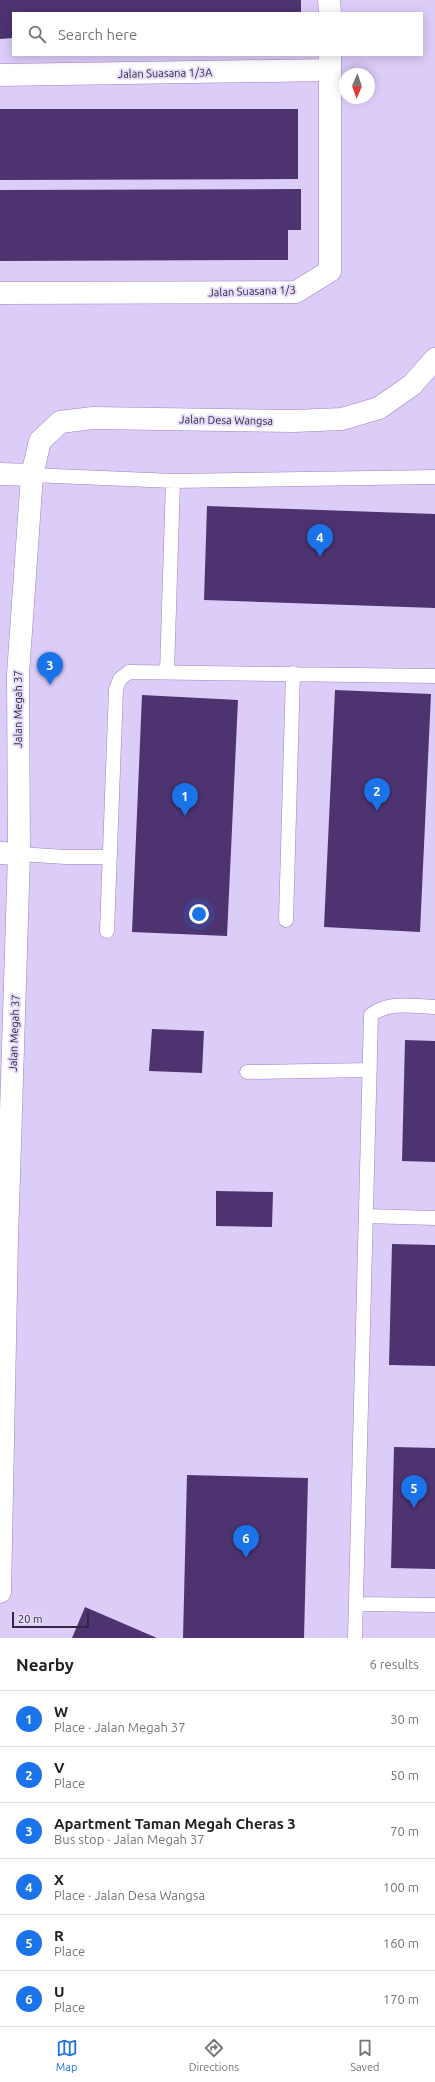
<!DOCTYPE html>
<html lang="en">
<head>
<meta charset="utf-8">
<style>
  :root { --surface:#fff; --page:#f6f6f6; --text:#202124; --muted:#757577; --line:#e0e0e0; --accent:#1a73e8 }
  body { margin:0; font-family:Ubuntu,sans-serif; background:var(--page); color:var(--text) }
  .compass { position:absolute; left:339px; top:68px; width:36px; height:36px; border-radius:50%; background:var(--surface); box-shadow:0 2px 10px #0003; rotate:182deg }
  .scale { position:absolute; left:12px; bottom:10px; width:77px; box-sizing:border-box; padding-left:4px; border:2px solid #322743; border-top:0; font-size:11px; line-height:14px; white-space:nowrap; color:#322743; -webkit-text-stroke:3px #e6dcfa; paint-order:stroke }
  .you { position:absolute; left:199px; top:914px; width:14px; height:14px; margin:-10px; border:3px solid #fff; border-radius:50%; background:#1a73e8; box-shadow:0 0 0 6px #1a73e833 }
  .badge { display:grid; place-items:center; width:26px; height:26px; border-radius:50%; background:var(--accent); color:#fff; font-size:13px; font-weight:700 }
  .pin { position:absolute; translate:-50% -33px; filter:drop-shadow(0 1px 2px #0008) }
  .pin::after { content:''; position:absolute; top:21px; width:14px; height:12px; background:inherit; clip-path:polygon(0 0,100% 0,50% 100%) }
  .list { margin:0; padding:0; list-style:none }
  h2 { display:flex; justify-content:space-between; align-items:center; height:52px; margin:0; padding:0 16px; font-size:17px }
  h2 small { font-size:13px; font-weight:400; color:var(--muted) }
  .list li { display:grid; grid-template-columns:26px 1fr auto; gap:12px; align-items:center; box-sizing:border-box; height:56px; padding:0 16px; border-top:1px solid var(--line) }
  .list b { display:block; font-size:15px; white-space:nowrap }
  .list p { margin:0; font-size:13px; white-space:nowrap; color:var(--muted) }
  .list em { font-size:13px; font-style:normal; color:var(--muted) }
  .icon { flex:none; width:22px; height:22px; fill:none; stroke:currentColor; stroke-width:2; stroke-linecap:round; stroke-linejoin:round }
  .map { position:relative; flex:none; width:435px; height:1638px; overflow:hidden }
  .search { position:absolute; background:var(--surface); box-shadow:0 2px 10px #0003; left:12px; right:12px; top:12px; height:44px; display:flex; align-items:center; gap:10px; box-sizing:border-box; padding:0 14px; border-radius:0px; color:var(--muted); font-size:15px }
  .sheet { height:388px; background:var(--surface) }
  nav { display:flex; justify-content:space-around; align-items:center; box-sizing:border-box; height:56px; border-top:1px solid var(--line); background:var(--surface); font-size:11px; color:var(--muted) }
  nav a { display:grid; justify-items:center; gap:2px }
  nav .on { color:var(--accent) }
  .map>svg:first-child { display:block }
</style>
</head>
<body>
<div class="map">
<svg width="435" height="1638" viewBox="0 0 435 1638">
  <rect width="100%" height="100%" fill="#dcccf8"/>
  <path fill="#4e3371" d="M0,0H301V13H13V38L0,39Z
    M0,109H298V179L0,180Z
    M301,189V230H288V260L0,261V190Z
    M207,506L435,514V608L204,600Z
    M335,690L431,694L420,932L324,927Z
    M142,695L238,700L227,936L132,932Z
    M152,1029L204,1031L202,1073L149,1071Z
    M405,1040L435,1041V1162L402,1161Z
    M216,1191L273,1192L272,1227L216,1226Z
    M392,1244L435,1245V1366L389,1365Z
    M394,1447L435,1448V1569L391,1568Z
    M187,1475L308,1478L304,1638H183Z
    M85,1607L157,1638H72Z"/>
  <g fill="none" stroke-linecap="round" stroke-linejoin="round">
    <g stroke="#9d82c7" stroke-width="15">
      <path id="lane" d="M32,475L173,481L435,477
        M167,672L173,481
        M19,854L66,857H109
        M286,920L293,673
        M107,931L116,689L120,679L129,672L435,676
        M247,1072L370,1070
        M366,1216L435,1218
        M356,1604L435,1605
        M355,1638L371,1015C389,1001 413,1006 435,1007"/>
    </g>
    <g stroke="#9d82c7" stroke-width="23">
      <path id="street" d="M329,0L330,13
        M0,75L330,70
        M0,293L296,292L330,271V55
        M0,474L32,475
        M0,853L19,854
        M0,1592L7,1240L19,854L18,674L32,475L40,441L60,422L93,418L294,421L342,419L379,408L412,385L435,359"/>
    </g>
    <use href="#lane" stroke="#fff" stroke-width="14"/>
    <use href="#street" stroke="#fff" stroke-width="22"/>
  </g>
  <g text-anchor="middle" stroke-width="4" stroke-linejoin="round" paint-order="stroke">
    <g font-size="11" fill="#322743" stroke="#e6dcfa">
      <text transform="translate(165 73) rotate(-1)" y="4">Jalan Suasana 1/3A</text>
      <text transform="translate(252 291) rotate(-2)" y="4">Jalan Suasana 1/3</text>
      <text transform="translate(226 420) rotate(1)" y="4">Jalan Desa Wangsa</text>
      <text transform="translate(18 709) rotate(-90)" y="4">Jalan Megah 37</text>
      <text transform="translate(14 1033) rotate(-88)" y="4">Jalan Megah 37</text>
    </g>
  </g>
</svg>
<svg class="compass" viewBox="-18 -18 36 36"><path d="M0-13l5 13h-10z" fill="#e53935"/><path d="M0 13l5-13h-10z" fill="#757577"/></svg>
<div class="scale">20 m</div>
<div class="you"></div>
<div class="pin badge" style="left:185px;top:816px">1</div>
<div class="pin badge" style="left:377px;top:811px">2</div>
<div class="pin badge" style="left:50px;top:685px">3</div>
<div class="pin badge" style="left:320px;top:557px">4</div>
<div class="pin badge" style="left:414px;top:1508px">5</div>
<div class="pin badge" style="left:246px;top:1558px">6</div>
<div class="search"><svg class="icon" aria-label="search" viewBox="0 0 24 24"><circle cx="10" cy="10" r="6"/><path d="M15 15l6 6"/></svg>Search here</div>
</div>
<section class="sheet">
<h2>Nearby<small>6 results</small></h2>
<ul class="list">
<li><span class="badge">1</span><div><b>W</b><p>Place · Jalan Megah 37</p></div><em>30 m</em></li>
<li><span class="badge">2</span><div><b>V</b><p>Place</p></div><em>50 m</em></li>
<li><span class="badge">3</span><div><b>Apartment Taman Megah Cheras 3</b><p>Bus stop · Jalan Megah 37</p></div><em>70 m</em></li>
<li><span class="badge">4</span><div><b>X</b><p>Place · Jalan Desa Wangsa</p></div><em>100 m</em></li>
<li><span class="badge">5</span><div><b>R</b><p>Place</p></div><em>160 m</em></li>
<li><span class="badge">6</span><div><b>U</b><p>Place</p></div><em>170 m</em></li>
</ul>
</section>
<nav>
<a class="on"><svg class="icon" aria-label="map" viewBox="0 0 24 24"><path d="M3 6l6-2 6 2 6-2v14l-6 2-6-2-6 2zM9 4v14M15 6v14"/></svg>Map</a>
<a><svg class="icon" aria-label="directions" viewBox="0 0 24 24"><path d="M12 3l9 9-9 9-9-9zM9 14v-3h6M13 9l2 2-2 2"/></svg>Directions</a>
<a><svg class="icon" aria-label="saved" viewBox="0 0 24 24"><path d="M7 4h10v16l-5-4-5 4z"/></svg>Saved</a>
</nav>
</body>
</html>
